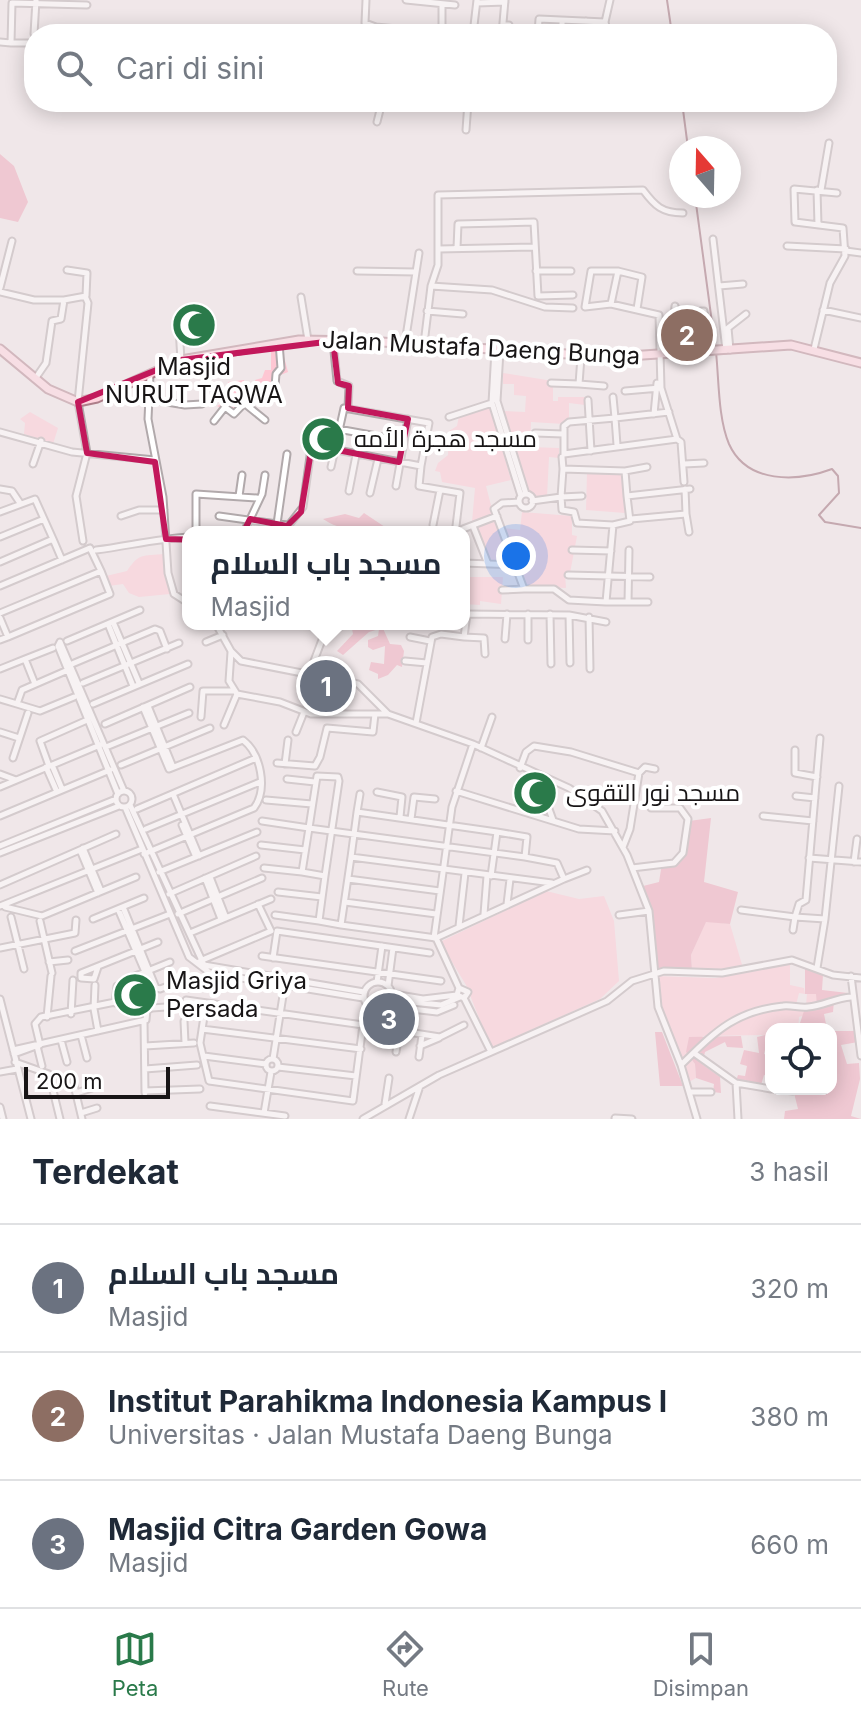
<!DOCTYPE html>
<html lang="id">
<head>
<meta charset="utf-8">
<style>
  :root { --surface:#fff; --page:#f2f2f3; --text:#1f2937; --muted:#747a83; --line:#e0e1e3; --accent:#2a7a4a }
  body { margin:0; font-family:Inter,Cairo,sans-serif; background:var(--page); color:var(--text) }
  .controls { position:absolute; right:24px; bottom:24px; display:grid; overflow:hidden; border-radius:16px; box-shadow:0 4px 20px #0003 }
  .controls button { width:72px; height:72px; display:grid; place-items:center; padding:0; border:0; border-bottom:2px solid var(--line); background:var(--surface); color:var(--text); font:40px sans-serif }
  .compass { position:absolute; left:669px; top:136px; width:72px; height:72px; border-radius:50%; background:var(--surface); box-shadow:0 4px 20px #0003; rotate:340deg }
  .scale { position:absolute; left:24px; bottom:20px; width:146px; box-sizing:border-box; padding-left:8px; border:4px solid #181516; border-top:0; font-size:22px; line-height:28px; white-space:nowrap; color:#181516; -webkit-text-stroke:6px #fff; paint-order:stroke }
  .you { position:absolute; left:516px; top:556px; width:28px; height:28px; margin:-20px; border:6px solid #fff; border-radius:50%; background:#1a73e8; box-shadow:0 0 0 12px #1a73e833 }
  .badge { display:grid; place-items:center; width:52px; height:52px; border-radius:50%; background:var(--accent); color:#fff; font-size:26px; font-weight:700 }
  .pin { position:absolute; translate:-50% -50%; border:4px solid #fff; box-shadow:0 2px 8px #0006 }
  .popup { position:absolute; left:182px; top:526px; width:288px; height:104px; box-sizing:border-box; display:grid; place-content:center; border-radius:16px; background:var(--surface); filter:drop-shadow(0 2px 6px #0005); font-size:26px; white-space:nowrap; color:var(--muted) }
  .popup b { font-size:30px; color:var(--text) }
  .popup::after { content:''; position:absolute; left:50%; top:100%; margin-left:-16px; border:16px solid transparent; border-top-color:var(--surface) }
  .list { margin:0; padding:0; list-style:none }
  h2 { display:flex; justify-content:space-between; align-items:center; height:104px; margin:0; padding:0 32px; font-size:34px }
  h2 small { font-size:26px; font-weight:400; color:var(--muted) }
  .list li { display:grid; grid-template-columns:52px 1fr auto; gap:24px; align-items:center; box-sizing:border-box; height:128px; padding:0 32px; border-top:2px solid var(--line) }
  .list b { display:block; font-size:30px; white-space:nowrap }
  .list p { margin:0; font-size:26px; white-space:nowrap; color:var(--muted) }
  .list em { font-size:26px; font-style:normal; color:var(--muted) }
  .icon { flex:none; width:44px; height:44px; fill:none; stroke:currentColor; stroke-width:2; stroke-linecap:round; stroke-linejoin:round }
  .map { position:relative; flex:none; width:861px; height:1119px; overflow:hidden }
  .search { position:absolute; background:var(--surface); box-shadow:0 4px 20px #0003; left:24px; right:24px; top:24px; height:88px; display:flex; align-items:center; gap:20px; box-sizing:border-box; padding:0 28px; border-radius:32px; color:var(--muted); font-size:30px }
  .sheet { height:488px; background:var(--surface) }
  nav { display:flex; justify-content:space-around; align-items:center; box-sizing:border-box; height:112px; border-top:2px solid var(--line); background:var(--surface); font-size:22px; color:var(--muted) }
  nav a { display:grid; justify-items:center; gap:4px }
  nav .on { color:var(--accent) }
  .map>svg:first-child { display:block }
</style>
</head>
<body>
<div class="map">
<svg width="861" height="1119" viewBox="0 0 861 1119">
  <rect width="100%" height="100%" fill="#f0e7e9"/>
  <path fill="#fec7d3" d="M282,349L288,372L278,376L275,391L253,396L232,416L217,406L230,399L228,382L244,380L246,389L258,388L255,380L262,378L265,370H271V351Z
    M503,373L553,381V401H558V397H585V405L569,403V417L564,424L531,422L530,447L559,448V458L549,457L547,497H533L526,486L502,411L525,412L526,396L514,395V384H503Z
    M490,405L511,480L486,486L494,517L472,522L475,488L442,482L440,472L435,471L438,463L448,455L449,431L457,426L459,416Z
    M30,412L58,428L53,444L24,434L25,423L20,419Z
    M587,472L621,473L625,513L586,510Z
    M522,512L572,516V535L577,536L570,573L565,574L566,588L530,586L524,582L504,528L520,530Z
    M496,521L510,562L489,561L476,527Z
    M165,554L170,594L139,597L129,593L123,584L109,586L106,576L127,571C139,553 142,556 165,554Z
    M464,577H503L501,604L480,601V605L464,604Z
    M546,891L579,899L604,896L614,921L619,981L600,999L491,1048L466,985L440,942Z
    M706,921L730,924L743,968L692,970L691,955Z
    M790,964V985L804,988L805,994L799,993L796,1005L806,1006L807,993H816L817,1011L799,1017L798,1029H771V1035L703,1036L686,1052L695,1064L696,1078L689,1082L661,1012L656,976L715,978Z"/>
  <path fill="#eda3b5" d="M0,154L14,166L28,202L18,222L0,218Z
    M364,513L385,527V532C365,532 340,531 323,519L345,514L359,518Z
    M351,624H381L390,644L401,645L404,651L402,667L397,665L388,675L378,679V674L369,670L371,662L384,664L385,646L373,650L368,647V640L378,636L379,629L369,632L343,655L337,651L353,634Z
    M711,818L704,882L738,892L730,924L706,922L691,955L692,970L655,969L650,908L643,886L659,882L662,863L681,860L689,821Z
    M805,966L823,975L822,990L848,993V1001H834L833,1012L824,1014L827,1029H798L804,1011L817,1010L816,994H805Z
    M831,1031H855L858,1042L841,1045L847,1064L859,1063L860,1079L851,1116L861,1119H784L785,1111L798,1109L793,1089H831Z
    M655,1032H662L683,1086H660Z
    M769,1034L764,1054L771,1056V1077L764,1075L761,1085L736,1081L738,1075L745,1076L747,1066L740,1064L744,1050L759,1053L757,1037Z
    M741,1036L743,1048L727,1047L725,1042L705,1052L702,1064L720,1077L721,1093L713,1092L714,1084L696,1078L695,1064L686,1052L689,1037Z"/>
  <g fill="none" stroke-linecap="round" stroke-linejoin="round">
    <path stroke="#905d6a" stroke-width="2" d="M667,0L672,34
      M682,102L688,148
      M695,196L715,345
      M716,352C719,380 718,418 729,444C747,484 797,482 832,469L838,476L839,493L819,515L825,522L861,528"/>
    <g stroke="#b1a9ab" stroke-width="9">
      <path id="minor" d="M366,0L365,23L395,34
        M406,0L455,5
        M12,3L87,5
        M477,3L505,2
        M442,5V34
        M605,22L608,34
        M503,25H509V34
        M376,27L449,34
        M34,34L36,0
        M455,34L473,32
        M473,34L477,0
        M502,34L505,0
        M538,34L539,19L605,22L610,0
        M562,34V21
        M586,34V21
        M0,42L11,43L12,3
        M11,43H34
        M377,122L382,102
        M466,130L468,102
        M817,190L818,225
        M821,190L829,143
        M713,239L726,350
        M787,246L846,249
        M457,248L458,224L534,222L538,296L573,295
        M439,249L535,247
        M846,251L861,253
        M357,271L416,272
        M536,271H571
        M431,286L492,290L545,307L573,308
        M719,286L743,284
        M0,288L12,241
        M0,292L34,300H64L61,319L52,321L46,363L35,379
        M301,297L308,340
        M64,300L86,296L87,273L67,270
        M611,304L618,271
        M637,309L642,277L618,271H591L585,307L611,304L659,315L661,388L677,439L681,442L684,482
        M823,310L861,318
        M427,311L463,314
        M179,328L181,360
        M708,329L701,325V311H704L712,351
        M333,341L337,381L349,386L348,408
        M405,343L419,253
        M424,344L431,286L438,265V195L643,190C655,206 662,213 683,213
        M814,349L830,283L845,256L843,228L795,222L794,189L837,193
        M495,350L492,403L521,496
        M730,350L728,328L746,314
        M500,351L497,401L526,494
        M671,353L675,306
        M150,375L148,419L163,497L168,573L174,594L188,603
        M551,383L579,384L581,357
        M579,384L604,386
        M625,391L660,388
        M613,397L615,418L669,412
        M149,399L185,405L202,404
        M588,400L591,451
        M244,403L265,420
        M654,414L657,383
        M449,417L492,403
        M214,421L225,407L234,414L257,390L275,386L276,374L281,368L279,343
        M338,429L404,441
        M0,432L72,452L155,460
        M535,433L563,434
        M617,445L615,418L569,422L564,426V454L677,439
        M562,457L563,469
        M33,464L41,441
        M684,464L704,463
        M331,467L344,408L429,423L421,466
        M625,471L647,467
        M396,486L408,419
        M0,489L12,491L20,503
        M349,491L356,455
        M370,493L378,459
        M519 501a7 7 0 1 1 14 0a7 7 0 1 1-14 0Z
        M239,496L242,475
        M582,496L561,497L562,510L574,512L577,523L613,525L630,521L627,496
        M532,501L561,497L563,469L625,471L627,496L690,489
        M0,512L35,499L53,539L0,562
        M686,514L689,532
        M121,516L139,510H164
        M219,516L277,524L287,454
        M631,519L686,514L685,489
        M277,524L289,525L303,507L311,449L316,446L421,466L419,486L460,493L456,526
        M433,525L440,490
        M473,526L488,564
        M196,532V494L257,498
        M244,532L262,494L265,475
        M455,532L497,516
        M0,537L44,519
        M53,539L62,560
        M83,541L76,496L87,453L78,402L88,303L85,296
        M96,550C128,546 155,539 188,537
        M572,550L611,551
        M464,563L514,565
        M568,575L650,577
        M0,586L90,548L101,571L0,613
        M524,589H554L569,600L606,602L613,525
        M502,590L524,589L494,509L502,503L519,502
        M606,602H648
        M628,602L629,550
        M550,614L551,664
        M569,615L570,663
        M589,617L590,669
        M0,618L8,637L110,594L101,571
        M113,622L139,683
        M108,624L133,686
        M216,624L231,651L241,661L358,684L388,714L473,744L569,788L602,811L627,855L649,911L658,1007L681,1065L697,1119
        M410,637L430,641
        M464,637L484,638L485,654
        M505,639L507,614
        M0,640L8,637
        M528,640V614
        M67,641L140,610
        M206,642L223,635
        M231,652L229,681L237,694L280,702L311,714H387
        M25,659L53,648
        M405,661L427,663
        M72,664L155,629L160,631L167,649
        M0,669L25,659L35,684
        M309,674L328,624
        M83,683L179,643
        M0,699L17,704L22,690L68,670
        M17,704L40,711L74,697
        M93,704L188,664
        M148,706L173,767
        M143,707L169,769L243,740C261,754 268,789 254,808L144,854
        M311,714L319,675
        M201,717L203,691H233
        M416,723L432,637L441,634L464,637L467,614L569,615L606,622
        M105,724L190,687
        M224,725L237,694
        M0,732L19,738
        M296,732L304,712
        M106,747L189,713
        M481,748L492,717
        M795,750V773L817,777
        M13,758L28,713
        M277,763L315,766L320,757L327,728L373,732L375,714
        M285,764L288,740
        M52,765L62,789
        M121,765L210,728
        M49,766L40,741L85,721
        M46,767L57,792
        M520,768L526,752L534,746L571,752L639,773L630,829L623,847
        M639,773L645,767L655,769
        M0,774L16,780
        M537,776L553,820
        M287,779L315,782
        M0,787L100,745
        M116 799a8 8 0 1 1 16 0a8 8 0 1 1-16 0Z
        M456,791L579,829L615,831
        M377,792L402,797L400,817
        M118,794L58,646L60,642L124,791
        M173,794L199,856
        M796,796L815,798
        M266,800L312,804
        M130,805L204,965L364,992
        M125,807L189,957L210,973L363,998
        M137,809L256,758
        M357,812L360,794
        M0,816L110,770
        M763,816L813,821
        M411,819L414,797L435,799
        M262,821L309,828L317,776L338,777L339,781L325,876L302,872L309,828L331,831L525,857L557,863L564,879L436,938L459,988
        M182,825L196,857
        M146,829L260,782
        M497,832L527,837L525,857
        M261,845L305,850
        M0,846L116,799
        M83,848L101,891
        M80,850L98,893
        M0,853L119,806
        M351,857L357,812L497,832L491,876
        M809,858L861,862
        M854,862L857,839
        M264,868L302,872
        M632,868L674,863L683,853L688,819L680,808H651
        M159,872L257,832
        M325,876L319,921L341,925
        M210,877L226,918
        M205,878L221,919
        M348,879L440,891
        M564,879L587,870
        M0,885L116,834
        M278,892L322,897
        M169,894L256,856
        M345,902L436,914
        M507,904L510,879
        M0,906L142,849
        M5,907L42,916L136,877
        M123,907L156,988
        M118,909L151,986L160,989L176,983
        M741,910L795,917L799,904L806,900L820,738
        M178,914L262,878
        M484,914L487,876
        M275,915L319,921
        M619,915L649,911
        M11,917L24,969
        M93,919L144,898
        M825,919L839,786
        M40,921L52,973
        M459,926L465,873
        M793,930L795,917L825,919L817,968
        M190,933L271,899
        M434,938L452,807L473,744
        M436,938L341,925L351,857L552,883
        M0,948L75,933L76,920
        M75,951L170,914
        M262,956L441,981
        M273,958L277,931L430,953
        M200,961L271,931L258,904
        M49,962L68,960
        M98,967L94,979L81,978V973L158,942
        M851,976L861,1056
        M123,981L170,962
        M364 996a14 14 0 1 1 28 0a14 14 0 1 1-28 0Z
        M377,982L382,946
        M95,985L94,1009L98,1031
        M388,986L393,948
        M393,994L423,999L457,995
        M464,998L468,992L459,988L457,995L464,998L491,1052
        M0,999L31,1119
        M186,1000L363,1025L353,1101L209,1081L200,1043L206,1003
        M392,1000L441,1005L460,997
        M115,1003L117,986
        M152,1008L179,1006
        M71,1014L73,980
        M47,1017L51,976
        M144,1021L145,1093
        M184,1021L185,1043
        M363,1025L440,1037L464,1025
        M202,1029L361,1049
        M81,1035L87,1058
        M61,1040L67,1062
        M40,1045L35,1024L41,1017L130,999
        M37,1046L42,1066
        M145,1046L194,1043
        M420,1046L439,1038
        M13,1050L146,1020L147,1010L152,1008L151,996
        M396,1052L403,1008L437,1012L454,1005
        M694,1053L736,1083L771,1089
        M14,1054L36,1046
        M204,1056L266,1064
        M419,1057L422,1035
        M266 1065a6 6 0 1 1 12 0a6 6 0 1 1-12 0Z
        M273,1059L285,983
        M15,1062L49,1074L60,1119
        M681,1065C714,1033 734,1011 783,1006C791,1005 800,1008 808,1007C823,1006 835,998 851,997
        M278,1067L356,1076
        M145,1069L197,1065
        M0,1072L17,1069
        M73,1081L82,1119
        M736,1083L738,1119
        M773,1089L793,1091
        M145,1091L200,1089
        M690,1092H711
        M76,1093L92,1088
        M385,1104L389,1078
        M210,1106L285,1116
        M0,1107L3,1119
        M81,1113L97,1108
        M264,1113L271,1072
        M615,1118L632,1119
        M363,1119L439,1075L607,1001L632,981L664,971L722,973L792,960L833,975L861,978
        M409,1119L420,1086"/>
    </g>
    <g stroke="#ad7e89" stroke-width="11">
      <path id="major" d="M0,349L48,389L78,402L97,398L181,360L299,340L366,341L614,357L791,345L861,363"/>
    </g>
    <use href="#minor" stroke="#fff" stroke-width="5"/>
    <use href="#major" stroke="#fed3dd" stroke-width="7"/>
  </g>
  <path d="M0 0H861V1119H0ZM333,341L338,383L349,386L348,408L408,419L399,462L312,445L301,512L287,526L250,519L239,541L166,539L155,462L87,453L78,402L181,360Z" fill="#f0e7e9" fill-opacity=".55" fill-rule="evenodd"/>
  <path fill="none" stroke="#c2185b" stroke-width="6" stroke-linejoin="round" d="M333,341L338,383L349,386L348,408L408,419L399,462L312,445L301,512L287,526L250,519L239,541L166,539L155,462L87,453L78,402L181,360Z"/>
  <defs>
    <g id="mosque-disc" transform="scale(2.3)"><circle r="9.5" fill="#2a7a4a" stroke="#fff"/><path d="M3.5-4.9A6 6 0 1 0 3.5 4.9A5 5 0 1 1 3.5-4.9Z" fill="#fff"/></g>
  </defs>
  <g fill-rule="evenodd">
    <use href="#mosque-disc" x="194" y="325"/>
    <use href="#mosque-disc" x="323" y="439"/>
    <use href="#mosque-disc" x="535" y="793"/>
    <use href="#mosque-disc" x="135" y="995"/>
  </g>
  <g text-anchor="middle" stroke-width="8" stroke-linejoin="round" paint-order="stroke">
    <g font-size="24" fill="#181516" stroke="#fff">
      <text transform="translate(481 348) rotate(3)" y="8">Jalan Mustafa Daeng Bunga</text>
    </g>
    <g font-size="24" fill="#181516" stroke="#fff" text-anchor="start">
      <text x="194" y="375" text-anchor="middle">Masjid<tspan x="194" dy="28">NURUT TAQWA</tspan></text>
      <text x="354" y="447">مسجد هجرة الأمه</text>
      <text x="566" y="801">مسجد نور التقوى</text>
      <text x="166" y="989">Masjid Griya<tspan x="166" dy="28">Persada</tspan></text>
    </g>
  </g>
</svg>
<div class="controls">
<button><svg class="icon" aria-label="locate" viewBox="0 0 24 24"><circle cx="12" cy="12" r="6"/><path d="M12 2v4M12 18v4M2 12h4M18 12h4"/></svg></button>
</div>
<svg class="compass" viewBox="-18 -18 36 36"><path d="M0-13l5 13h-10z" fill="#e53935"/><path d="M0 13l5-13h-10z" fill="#747a83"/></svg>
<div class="scale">200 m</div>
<div class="you"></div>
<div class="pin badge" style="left:326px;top:686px;background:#6b7280">1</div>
<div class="popup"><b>مسجد باب السلام</b>Masjid</div>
<div class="pin badge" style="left:687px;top:335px;background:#8d6e63">2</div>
<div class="pin badge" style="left:389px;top:1019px;background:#6b7280">3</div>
<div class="search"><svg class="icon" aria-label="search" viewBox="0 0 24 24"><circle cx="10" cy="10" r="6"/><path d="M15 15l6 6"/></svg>Cari di sini</div>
</div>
<section class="sheet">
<h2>Terdekat<small>3 hasil</small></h2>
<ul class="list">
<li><span class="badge" style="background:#6b7280">1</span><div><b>مسجد باب السلام</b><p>Masjid</p></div><em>320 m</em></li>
<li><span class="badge" style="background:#8d6e63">2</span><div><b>Institut Parahikma Indonesia Kampus I</b><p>Universitas · Jalan Mustafa Daeng Bunga</p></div><em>380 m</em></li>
<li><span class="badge" style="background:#6b7280">3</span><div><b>Masjid Citra Garden Gowa</b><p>Masjid</p></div><em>660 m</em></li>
</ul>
</section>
<nav>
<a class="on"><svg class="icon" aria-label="map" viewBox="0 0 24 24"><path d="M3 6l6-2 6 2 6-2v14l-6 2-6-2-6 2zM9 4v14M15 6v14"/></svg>Peta</a>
<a><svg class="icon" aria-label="directions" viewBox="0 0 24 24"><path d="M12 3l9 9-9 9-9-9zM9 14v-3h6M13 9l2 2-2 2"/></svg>Rute</a>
<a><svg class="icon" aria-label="saved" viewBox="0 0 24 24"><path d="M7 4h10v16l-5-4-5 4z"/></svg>Disimpan</a>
</nav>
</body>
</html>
